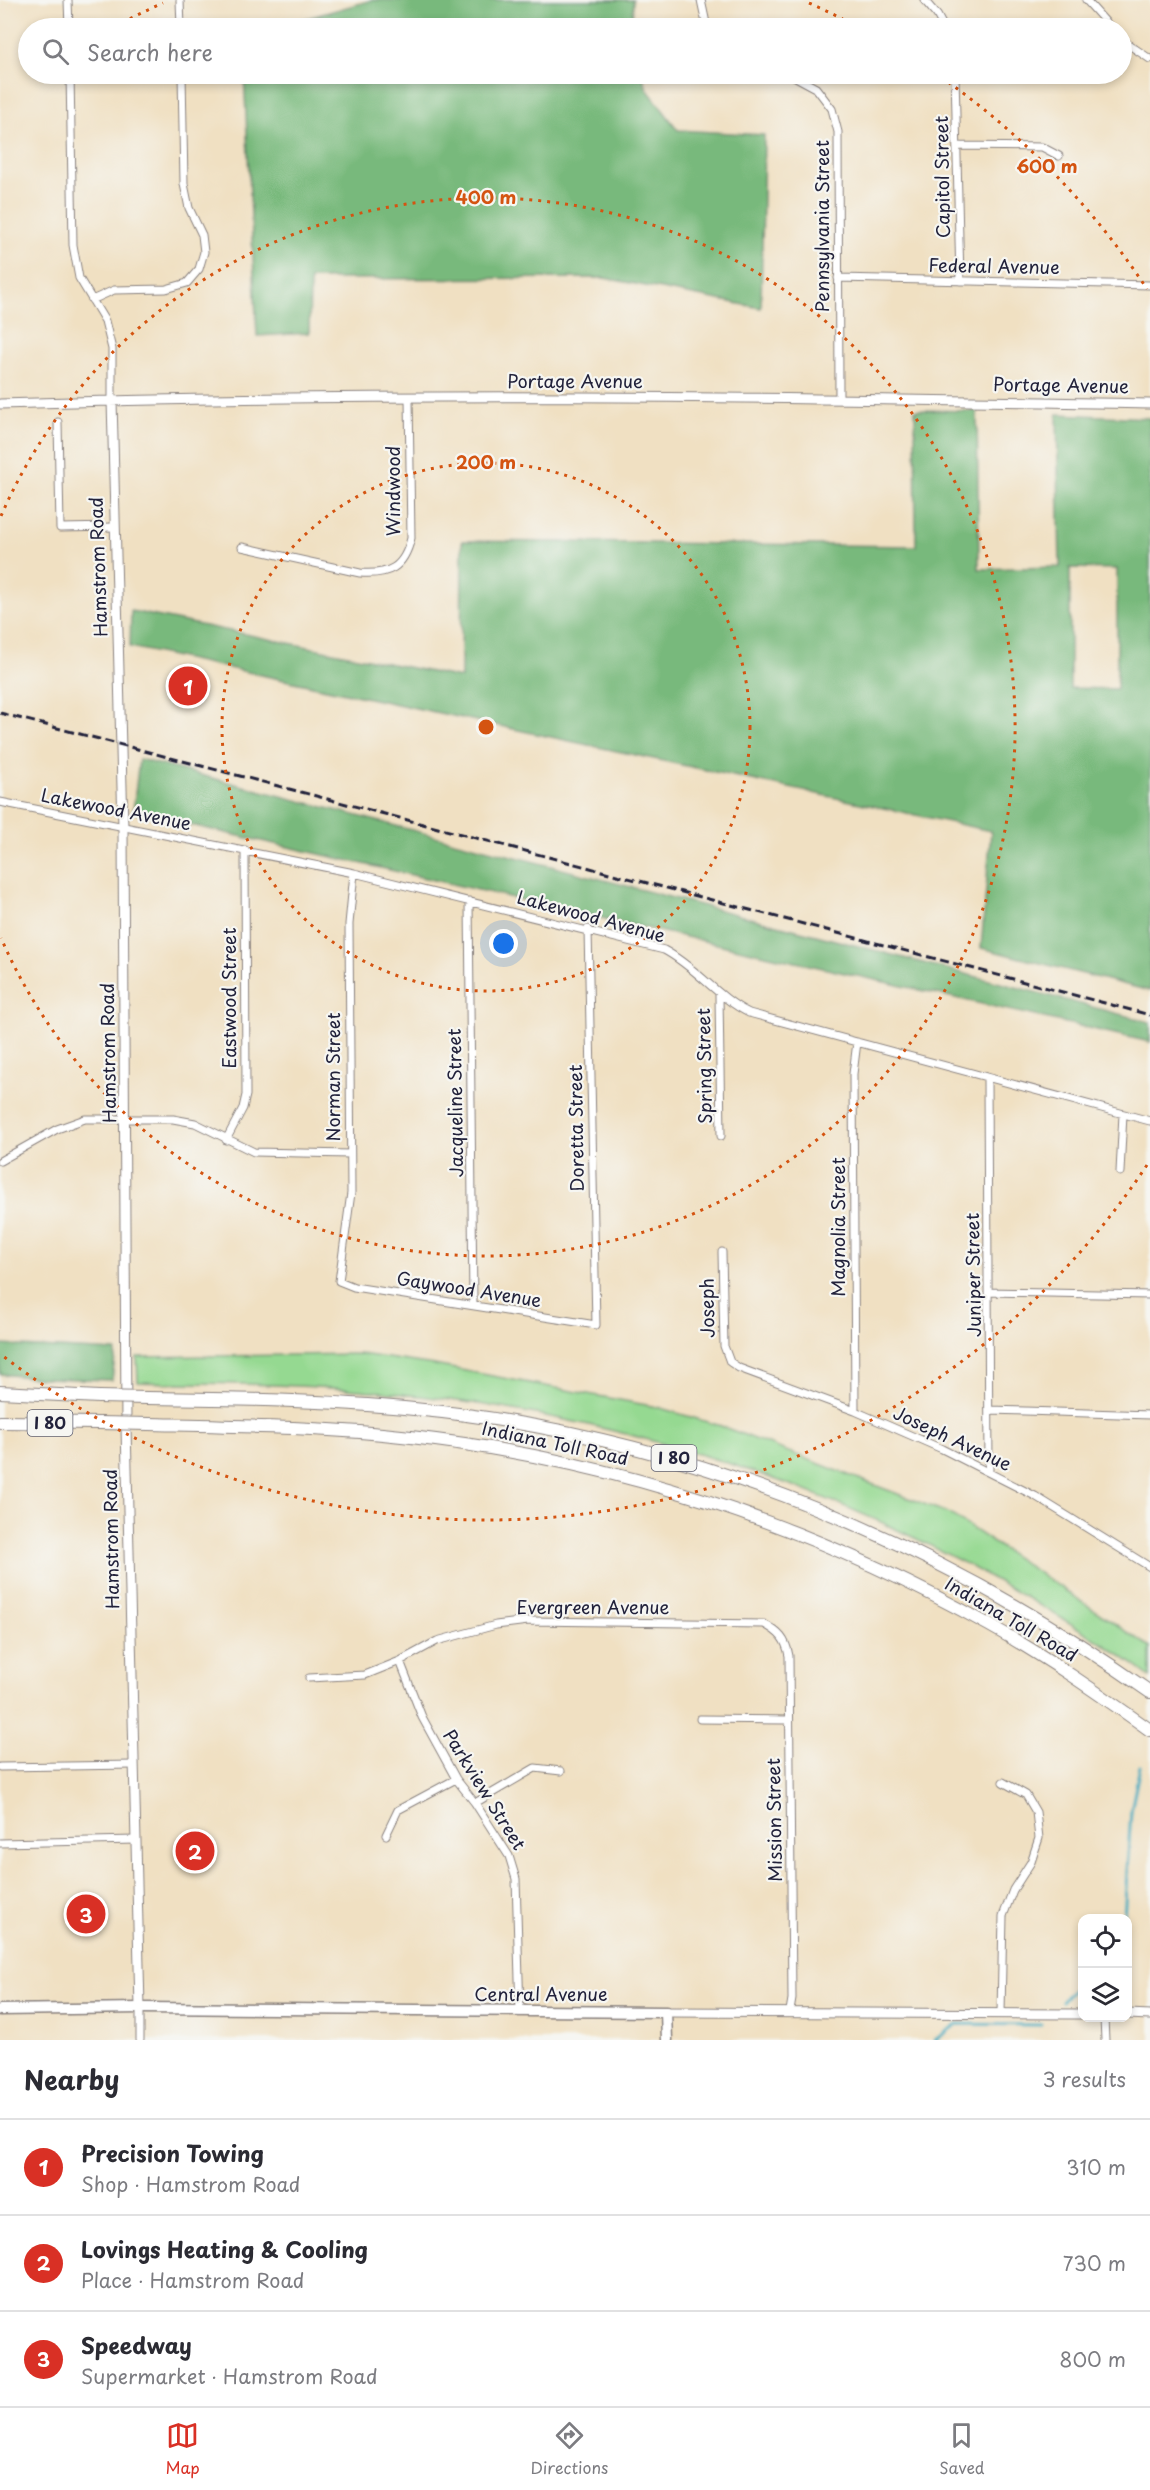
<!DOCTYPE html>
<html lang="en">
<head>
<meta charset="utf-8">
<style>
  :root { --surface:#fff; --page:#f2f2f3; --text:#2b2b33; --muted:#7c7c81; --line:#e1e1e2; --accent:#d93025 }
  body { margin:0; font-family:"Playpen Sans",sans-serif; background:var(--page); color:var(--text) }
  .controls { position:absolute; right:18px; bottom:18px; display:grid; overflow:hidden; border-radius:12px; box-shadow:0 3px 9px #0003 }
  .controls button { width:54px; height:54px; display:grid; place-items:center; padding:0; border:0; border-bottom:2px solid var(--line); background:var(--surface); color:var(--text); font:30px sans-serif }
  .you { position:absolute; left:504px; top:944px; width:21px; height:21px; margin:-15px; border:4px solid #fff; border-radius:50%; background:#1a73e8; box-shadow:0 0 0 9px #1a73e833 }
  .badge { display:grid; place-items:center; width:39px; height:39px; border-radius:50%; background:var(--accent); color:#fff; font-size:20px; font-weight:700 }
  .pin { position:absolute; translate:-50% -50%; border:3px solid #fff; box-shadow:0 2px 6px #0006 }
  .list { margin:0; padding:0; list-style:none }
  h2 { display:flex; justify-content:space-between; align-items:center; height:78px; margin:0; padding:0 24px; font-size:26px }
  h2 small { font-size:20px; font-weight:400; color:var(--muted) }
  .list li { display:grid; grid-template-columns:39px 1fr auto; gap:18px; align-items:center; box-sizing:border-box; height:96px; padding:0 24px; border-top:2px solid var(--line) }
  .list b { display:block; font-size:22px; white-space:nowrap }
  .list p { margin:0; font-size:20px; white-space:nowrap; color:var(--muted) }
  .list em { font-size:20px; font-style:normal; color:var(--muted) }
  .icon { flex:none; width:33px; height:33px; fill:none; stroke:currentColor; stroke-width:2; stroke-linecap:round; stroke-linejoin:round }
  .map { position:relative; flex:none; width:1150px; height:2040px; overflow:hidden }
  .search { position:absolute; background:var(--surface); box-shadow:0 3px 9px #0003; left:18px; right:18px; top:18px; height:66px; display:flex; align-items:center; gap:15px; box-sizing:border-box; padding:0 21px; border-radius:33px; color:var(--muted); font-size:22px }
  .sheet { height:366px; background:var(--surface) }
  nav { display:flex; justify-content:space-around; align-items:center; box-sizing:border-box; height:84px; border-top:2px solid var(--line); background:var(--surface); font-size:16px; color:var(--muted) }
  nav a { display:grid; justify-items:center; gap:3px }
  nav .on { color:var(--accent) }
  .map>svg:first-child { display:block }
</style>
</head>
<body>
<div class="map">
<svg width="1150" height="2040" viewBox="0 0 1150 2040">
  <rect width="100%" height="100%" fill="#f6f6f2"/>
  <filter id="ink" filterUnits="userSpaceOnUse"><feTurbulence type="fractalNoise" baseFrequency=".0167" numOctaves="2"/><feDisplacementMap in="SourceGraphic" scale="12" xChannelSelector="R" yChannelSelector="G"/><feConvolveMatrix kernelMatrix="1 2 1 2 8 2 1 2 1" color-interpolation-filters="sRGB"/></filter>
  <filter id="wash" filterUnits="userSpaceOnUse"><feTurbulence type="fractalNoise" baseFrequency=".008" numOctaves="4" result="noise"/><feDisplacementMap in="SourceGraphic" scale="24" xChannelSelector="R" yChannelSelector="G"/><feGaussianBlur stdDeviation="1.35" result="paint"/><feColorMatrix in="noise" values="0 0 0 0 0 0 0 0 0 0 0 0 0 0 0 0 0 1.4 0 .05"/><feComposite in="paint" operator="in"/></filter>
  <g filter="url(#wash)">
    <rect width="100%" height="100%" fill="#f0e0c2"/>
    <path fill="#95d991" stroke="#5c7e66" stroke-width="1.5" d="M361,1354L434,1365L657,1407L721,1426L950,1514L1150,1647V1677C1105,1642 1053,1613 1004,1585C800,1468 566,1403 332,1388C268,1383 202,1384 138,1382L137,1357Z"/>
    <path fill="#78b97b" stroke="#4d6e5b" stroke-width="1.5" fill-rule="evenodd" d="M372,0H633L632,28H272Z
      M244,74H642L647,89L678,130L764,135L761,308L604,278L310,279L309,333L257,336Z
      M915,410L977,411L979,569L1060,567L1057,414L1150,418V991L981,948L991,831L130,647L131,611L461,678L462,541L916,546ZM1070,568L1117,569V689L1070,688Z
      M139,759L1150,1022V1042L133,812Z
      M0,1345L116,1351L112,1380L41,1378L0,1374Z"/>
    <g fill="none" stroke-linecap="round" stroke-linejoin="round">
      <path stroke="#3faabf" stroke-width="3" d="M1124,1918L1131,1811L1140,1766
        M1062,2002L1082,1979
        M935,2040L957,2024L1041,2025"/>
    </g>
  </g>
  <g filter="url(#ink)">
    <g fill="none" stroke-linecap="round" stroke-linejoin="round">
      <g stroke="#89817e" stroke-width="9">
        <path id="minor" d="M68,0L69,28
          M180,0L181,28
          M701,0L707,28
          M924,0L937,15L944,28
          M1086,0L1111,28
          M1122,40L1150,59
          M70,74L73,245L79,278L105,321L112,349V400
          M790,74L816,88L832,109L838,132L839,398
          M955,74L960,281
          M957,146L1042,147L1059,156
          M838,278L1150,285
          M92,300L114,290L166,289L187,283L199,269L204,252L202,235L189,208L184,184L182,74
          M58,422L60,528L115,527
          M242,547L360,573C389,575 404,568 411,538L409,398
          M0,802L354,873L664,950C696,967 717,997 749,1013L1150,1121
          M354,873L349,924L351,1193L339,1281L354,1287L596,1325L588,929
          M469,901L473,1305
          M719,995L721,1136
          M987,1078L989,1472
          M226,1140L243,1108L246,1095L245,850
          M0,1161L57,1129L85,1119H173L195,1123L254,1152L350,1154
          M1120,1172L1123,1114
          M722,1252L724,1346L730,1362L739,1368L855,1411L942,1449L1035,1496L1150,1567
          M989,1292L1150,1295
          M990,1410L1150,1415
          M855,1411L853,1074L857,1042
          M400,1661L422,1717L456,1779L475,1803L509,1856L516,1879L520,2012
          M309,1678L365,1675L400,1661L437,1641L496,1625L528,1621L764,1624C779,1632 786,1639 789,1656L792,1999L790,2011
          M700,1719L788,1720
          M0,1767L134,1765
          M475,1803L535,1768L561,1771
          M386,1835L398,1810L456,1779
          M0,1843L136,1840
          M1001,2013L1003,1916L1013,1890L1031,1862L1039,1838L1036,1812L1026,1795L1003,1782
          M1104,2018L1105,2040
          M140,2040V2008"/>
      </g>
      <g stroke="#89817e" stroke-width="11">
        <path id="tertiary" d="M112,400L123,827L126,1427L140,2008
          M0,404C383,392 767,397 1150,404
          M666,2012L1082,2014
          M1128,2014L1150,2015"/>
      </g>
      <g stroke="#89817e" stroke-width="13">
        <path id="secondary" d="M0,2010L140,2008L666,2012L667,2040"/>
      </g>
      <g stroke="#89817e" stroke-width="14">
        <path id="motorway" d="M0,1392L99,1397
          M147,1398C236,1399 325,1400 414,1409C684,1435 930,1537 1150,1692
          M0,1422L99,1423
          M149,1424C237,1426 324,1427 411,1437C615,1460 810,1525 989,1625C1045,1656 1098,1693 1150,1730"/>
      </g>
      <use href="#minor" stroke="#fff" stroke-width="7"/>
      <use href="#tertiary" stroke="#fff" stroke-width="9"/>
      <use href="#secondary" stroke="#fff" stroke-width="10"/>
      <use href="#motorway" stroke="#fff" stroke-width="12"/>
      <path stroke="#22223b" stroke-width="3" stroke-dasharray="9 4.5" stroke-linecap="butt" d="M0,713L1150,1015"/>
      <g stroke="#89817e" stroke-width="14" stroke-linecap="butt">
        <path id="motorway-bridge" d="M99,1397L147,1398
          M99,1423L149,1424"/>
      </g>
      <use href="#motorway-bridge" stroke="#fff" stroke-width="12"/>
    </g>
  </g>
  <g fill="none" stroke="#d45411" stroke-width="3" stroke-dasharray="3 6">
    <circle cx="486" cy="727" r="264"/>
    <path d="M1 516A529 529 0 1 1 1 938"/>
    <path d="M1147 1165A793 793 0 0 1 3 1356M114 27A793 793 0 0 1 163 3M809 3A793 793 0 0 1 858 27M941 77A793 793 0 0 1 1147 289"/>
  </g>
  <g text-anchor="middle" stroke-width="4.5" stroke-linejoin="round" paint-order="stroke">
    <g fill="#f6f6f2" stroke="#626272" stroke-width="1.5">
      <rect x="27.5" y="1410" width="45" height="26" rx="4.5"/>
      <rect x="651.5" y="1445" width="45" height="26" rx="4.5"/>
    </g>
    <g font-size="16" font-weight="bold" fill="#22223b">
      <text x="50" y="1429">I 80</text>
      <text x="674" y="1464">I 80</text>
    </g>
    <g font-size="18" fill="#22223b" stroke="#f6f6f2">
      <text transform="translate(943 177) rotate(-91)" y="6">Capitol Street</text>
      <text transform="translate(823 226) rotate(-90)" y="6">Pennsylvania Street</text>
      <text transform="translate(994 267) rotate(1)" y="6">Federal Avenue</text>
      <text x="575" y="388">Portage Avenue</text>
      <text transform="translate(1061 386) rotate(1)" y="6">Portage Avenue</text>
      <text transform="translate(394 491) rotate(-90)" y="6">Windwood</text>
      <text transform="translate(99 567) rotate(-92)" y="6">Hamstrom Road</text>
      <text transform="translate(116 810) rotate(11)" y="6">Lakewood Avenue</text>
      <text transform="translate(591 917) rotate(15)" y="6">Lakewood Avenue</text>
      <text transform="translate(230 998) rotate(-90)" y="6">Eastwood Street</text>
      <text transform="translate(109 1053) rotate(-91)" y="6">Hamstrom Road</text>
      <text transform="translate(705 1066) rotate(-91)" y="6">Spring Street</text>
      <text transform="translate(334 1077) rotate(-90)" y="6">Norman Street</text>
      <text transform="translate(456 1103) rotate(-91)" y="6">Jacqueline Street</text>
      <text transform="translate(577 1128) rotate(-91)" y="6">Doretta Street</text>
      <text transform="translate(839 1227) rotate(-90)" y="6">Magnolia Street</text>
      <text transform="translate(974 1275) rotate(-91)" y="6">Juniper Street</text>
      <text transform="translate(469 1290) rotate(9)" y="6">Gaywood Avenue</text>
      <text transform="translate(708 1308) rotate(-91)" y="6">Joseph</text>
      <text transform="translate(952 1439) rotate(25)" y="6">Joseph Avenue</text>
      <text transform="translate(555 1444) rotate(12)" y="6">Indiana Toll Road</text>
      <text transform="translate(112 1539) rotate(-91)" y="6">Hamstrom Road</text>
      <text x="593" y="1614">Evergreen Avenue</text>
      <text transform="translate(1011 1620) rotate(30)" y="6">Indiana Toll Road</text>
      <text transform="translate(484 1790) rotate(58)" y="6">Parkview Street</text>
      <text transform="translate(775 1820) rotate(-91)" y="6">Mission Street</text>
      <text x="541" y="2001">Central Avenue</text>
    </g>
  </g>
  <circle cx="486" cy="727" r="9" fill="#d45411" stroke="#f6f6f2" stroke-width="3"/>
  <g font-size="18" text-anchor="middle" font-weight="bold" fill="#d45411" stroke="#f6f6f2" stroke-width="4.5" stroke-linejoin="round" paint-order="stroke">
    <text x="1047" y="173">600 m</text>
    <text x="486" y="204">400 m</text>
    <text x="486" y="469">200 m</text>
  </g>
</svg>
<div class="controls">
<button><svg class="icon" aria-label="locate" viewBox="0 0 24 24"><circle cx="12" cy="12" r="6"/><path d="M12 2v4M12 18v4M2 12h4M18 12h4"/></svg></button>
<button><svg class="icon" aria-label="layers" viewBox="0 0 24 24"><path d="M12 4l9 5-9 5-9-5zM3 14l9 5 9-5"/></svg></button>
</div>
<div class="you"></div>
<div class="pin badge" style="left:188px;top:686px">1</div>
<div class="pin badge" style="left:195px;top:1851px">2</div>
<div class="pin badge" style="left:86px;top:1914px">3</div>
<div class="search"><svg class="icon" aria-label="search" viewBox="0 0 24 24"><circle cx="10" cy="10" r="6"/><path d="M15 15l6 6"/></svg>Search here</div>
</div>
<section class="sheet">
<h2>Nearby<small>3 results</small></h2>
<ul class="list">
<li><span class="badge">1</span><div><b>Precision Towing</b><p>Shop · Hamstrom Road</p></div><em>310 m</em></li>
<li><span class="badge">2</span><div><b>Lovings Heating &amp; Cooling</b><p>Place · Hamstrom Road</p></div><em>730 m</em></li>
<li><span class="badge">3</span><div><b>Speedway</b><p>Supermarket · Hamstrom Road</p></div><em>800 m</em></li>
</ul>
</section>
<nav>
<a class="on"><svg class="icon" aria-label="map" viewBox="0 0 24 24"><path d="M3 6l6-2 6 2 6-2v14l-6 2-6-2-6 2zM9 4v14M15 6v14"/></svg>Map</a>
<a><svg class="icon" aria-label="directions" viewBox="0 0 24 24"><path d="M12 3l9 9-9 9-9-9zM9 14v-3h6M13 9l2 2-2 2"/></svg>Directions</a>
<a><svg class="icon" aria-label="saved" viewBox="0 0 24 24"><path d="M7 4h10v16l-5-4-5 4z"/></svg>Saved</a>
</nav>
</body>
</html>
